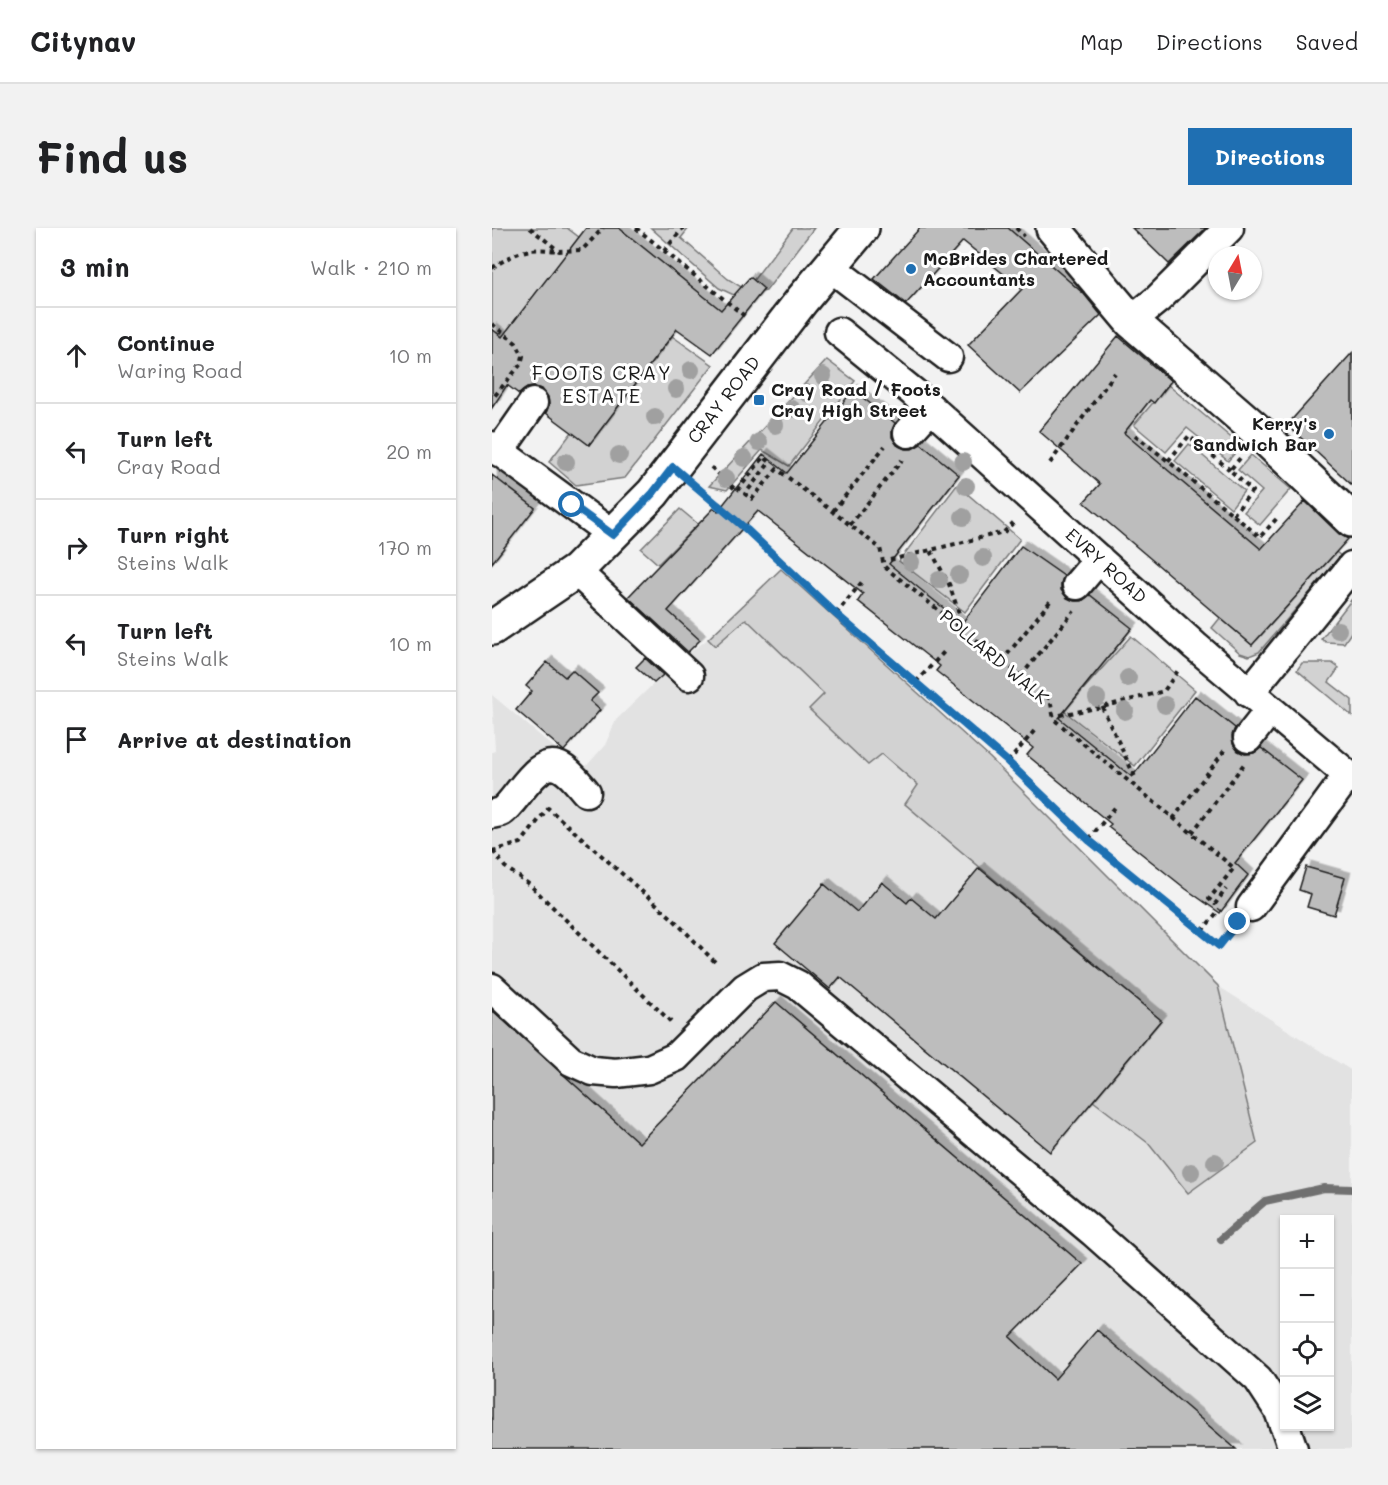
<!DOCTYPE html>
<html lang="en">
<head>
<meta charset="utf-8">
<style>
  :root { --surface:#fff; --page:#f2f2f2; --text:#202124; --muted:#757577; --line:#e0e0e0; --accent:#1f6fb2 }
  body { margin:0; font-family:Mali,sans-serif; background:var(--page); color:var(--text) }
  .controls { position:absolute; right:18px; bottom:18px; display:grid; overflow:hidden; border-radius:0px; box-shadow:0 2px 4px #0004 }
  .controls button { width:54px; height:54px; display:grid; place-items:center; padding:0; border:0; border-bottom:2px solid var(--line); background:var(--surface); color:var(--text); font:30px sans-serif }
  .compass { position:absolute; left:716px; top:18px; width:54px; height:54px; border-radius:50%; background:var(--surface); box-shadow:0 2px 4px #0004; rotate:10deg }
  .stop { position:absolute; width:18px; height:18px; margin:-14px; border:4px solid #1f6fb2; border-radius:50%; background:#fff }
  .stop.end { background:#1f6fb2; border-color:#fff; box-shadow:0 2px 6px #0008 }
  .list { margin:0; padding:0; list-style:none }
  h2 { display:flex; justify-content:space-between; align-items:center; height:78px; margin:0; padding:0 24px; font-size:26px }
  h2 small { font-size:20px; font-weight:400; color:var(--muted) }
  .list li { display:grid; grid-template-columns:39px 1fr auto; gap:18px; align-items:center; box-sizing:border-box; height:96px; padding:0 24px; border-top:2px solid var(--line) }
  .list b { display:block; font-size:22px; white-space:nowrap }
  .list p { margin:0; font-size:20px; white-space:nowrap; color:var(--muted) }
  .list em { font-size:20px; font-style:normal; color:var(--muted) }
  .icon { flex:none; width:33px; height:33px; fill:none; stroke:currentColor; stroke-width:2; stroke-linecap:round; stroke-linejoin:round }
  .map { position:relative; flex:none; width:860px; height:1221px; overflow:hidden; border-radius:0px }
  header { display:flex; align-items:center; gap:36px; box-sizing:border-box; height:84px; padding:0 30px; background:var(--surface); border-bottom:2px solid var(--line) }
  header strong { font-size:28px }
  nav { display:flex; gap:33px; margin-inline-start:auto; font-size:21px }
  .intro { display:flex; align-items:center; justify-content:space-between; box-sizing:border-box; height:144px; padding:0 36px }
  h1 { margin:0; font-size:42px }
  .button { padding:15px 27px; border-radius:0px; background:var(--accent); color:#fff; font-size:21px; font-weight:700 }
  main { display:flex; gap:36px; padding:0 36px }
  aside { flex:1; background:var(--surface); border-radius:0px; box-shadow:0 2px 4px #0004 }
  .map>svg:first-child { display:block }
</style>
</head>
<body>
<header>
<strong>Citynav</strong>
<nav><a>Map</a><a>Directions</a><a>Saved</a></nav>
</header>
<div class="intro"><h1>Find us</h1><a class="button">Directions</a></div>
<main>
<aside>
<h2>3 min<small>Walk · 210 m</small></h2>
<ul class="list">
<li><svg class="icon" aria-label="ahead" viewBox="0 0 24 24"><path d="M12 20V5M6 11l6-6 6 6"/></svg><div><b>Continue</b><p>Waring Road</p></div><em>10 m</em></li>
<li><svg class="icon" aria-label="left" viewBox="0 0 24 24"><path d="M17 20v-9H6M10 6l-5 5 5 5"/></svg><div><b>Turn left</b><p>Cray Road</p></div><em>20 m</em></li>
<li><svg class="icon" aria-label="right" viewBox="0 0 24 24"><path d="M7 20v-9h11M14 6l5 5-5 5"/></svg><div><b>Turn right</b><p>Steins Walk</p></div><em>170 m</em></li>
<li><svg class="icon" aria-label="left" viewBox="0 0 24 24"><path d="M17 20v-9H6M10 6l-5 5 5 5"/></svg><div><b>Turn left</b><p>Steins Walk</p></div><em>10 m</em></li>
<li><svg class="icon" aria-label="arrive" viewBox="0 0 24 24"><path d="M6 21V4h12l-3 4 3 4H6"/></svg><div><b>Arrive at destination</b></div></li>
</ul>
</aside>
<div class="map">
<svg width="860" height="1221" viewBox="0 0 860 1221">
  <defs>
    <filter id="shadow"><feDropShadow dx="5.5" dy="-5.5" stdDeviation="0" flood-color="#0004"/></filter>
  </defs>
  <rect width="100%" height="100%" fill="#f2f2f2"/>
  <filter id="ink" filterUnits="userSpaceOnUse"><feTurbulence type="fractalNoise" baseFrequency=".0167" numOctaves="2"/><feDisplacementMap in="SourceGraphic" scale="12" xChannelSelector="R" yChannelSelector="G"/><feConvolveMatrix kernelMatrix="1 2 1 2 8 2 1 2 1" color-interpolation-filters="sRGB"/></filter>
  <g filter="url(#ink)">
    <path fill="#e2e2e2" fill-rule="evenodd" d="M289,341L498,530L726,758L860,843V1221H0V524L3,523L0,467L90,543L113,517L124,492L183,435L216,411ZM792,992H838V1198H792Z"/>
    <path fill="#d2d2d2" stroke="#777" stroke-width="1.5" d="M0,0H75L92,13L26,121L0,101Z
      M159,0H197L189,10L236,51L249,59L260,54L301,0H322L274,63L246,69L227,60Z
      M180,108L221,137L133,250L84,257L57,234L80,204L97,217Z
      M335,132L363,153L297,238L270,222L235,262L217,258Z
      M676,157L749,218L736,233L695,200L674,224L642,197Z
      M697,216L752,263L739,280L683,233Z
      M759,227L799,261L768,297L752,284L770,263L746,242Z
      M465,257L528,311L473,384L407,333Z
      M188,281L206,296L166,336L149,321Z
      M844,324L849,328L767,424L757,428L748,425L720,400L728,390L760,417Z
      M289,341L498,530L726,758L765,915L696,965L656,915L601,873L669,792L413,576L426,557L390,526L376,537L317,481L332,466L254,391L223,418L216,411Z
      M860,371V403L852,415L834,414L829,411Z
      M639,408L703,462L643,538L572,483Z
      M810,435H840L847,440L837,454L860,472V488L805,442Z"/>
    <g fill="none" stroke-linecap="round" stroke-linejoin="round">
      <path stroke="#707070" stroke-width="8" d="M729,1011L773,973L832,960L860,961"/>
    </g>
    <path fill="#bdbdbd" stroke="#1c1c1c" stroke-width="1.5" filter="url(#shadow)" d="M94,0H127L229,82L258,49L272,61L220,126L185,101L97,217L54,185L57,177L56,169L50,161L42,159L35,160L27,166L15,157L0,180V101L10,109Z
      M428,0H516L592,66L609,87L528,165L476,117L530,61L471,13L414,76L382,51Z
      M640,0H714L677,36Z
      M626,108L679,153L662,175L658,172L632,205L769,321L813,273L847,306L856,311L760,417L592,274L608,256L547,203Z
      M860,125V257L795,197Z
      M361,162L403,195L400,202V209L405,217L413,221H420L429,216L467,247L397,336L470,395L529,318L572,348L569,355V362L575,370L582,373H590L598,367L640,400L567,490L640,549L703,468L743,500L740,507L741,516L746,523L753,526L762,525L769,520L810,552L743,635L756,647L728,685L694,661L616,599L619,596L535,527L541,520L444,443L448,438L366,373L371,366L266,283L176,383L208,412L196,424L136,369L222,280L226,283L271,226L295,245Z
      M0,247L43,280L0,335Z
      M153,430L171,447L162,455L144,439Z
      M55,434L73,449L80,442L106,465L98,473L108,482L72,523L24,482L40,463L34,458Z
      M814,639L853,650L842,687L815,679L819,666L807,662Z
      M487,640L669,792L558,924L348,749L338,761L283,715L332,656L365,684L390,654L415,675L419,670L444,691Z
      M284,774L590,1036L518,1109L563,1151L605,1102L744,1221H0V782L147,915Z"/>
    <g fill="none" stroke-linecap="round" stroke-linejoin="round">
      <g stroke="#1c1c1c" stroke-width="33">
        <path id="minor" d="M337,38L456,129
          M639,93L666,71L737,0
          M347,104L421,164L703,418L856,547L759,679
          M416,205L439,180
          M0,218L121,307
          M7,224L41,175
          M84,343L197,448
          M585,357L607,331
          M757,465L860,338
          M756,510L778,482
          M0,586C1,586 8,584 9,584C26,573 45,525 70,540C79,545 87,556 94,564
          M0,760L79,833L101,843L124,845L157,841L184,829L253,760L271,749L288,748L306,757L601,1004L766,1151L787,1183L792,1197
          M793,1198L801,1221"/>
      </g>
      <g stroke="#1c1c1c" stroke-width="38">
        <path id="major" d="M561,0L639,93L769,206L860,292
          M0,400L84,343L161,265L310,72L370,0"/>
      </g>
      <path stroke="#1c1c1c" stroke-width="4" stroke-dasharray="4.5 4.5" stroke-linecap="butt" d="M38,0L67,23L90,22L111,0
        M144,0L255,90
        M524,0L532,8
        M172,23L191,0
        M0,40C26,23 35,19 66,23
        M0,96L24,115L31,128L29,136L0,171
        M643,207L676,233
        M558,235L623,145
        M219,239L245,263L272,229L278,234L253,266L260,271L285,241L388,320L392,338L395,341L558,471L562,491L565,494L742,640L717,671L723,676L734,661
        M738,242L697,208L676,233L768,309L786,289
        M205,259L255,302L344,386L516,534L598,613L727,718L741,700
        M341,283L393,218
        M741,287L760,263L738,242L749,229
        M358,297L410,232
        M439,323L457,356L468,388
        M398,332L512,304L524,292
        M344,386L370,354
        M510,433L560,371
        M529,448L582,383
        M424,454L452,424
        M610,479L643,549
        M568,487L610,479L672,463L687,441
        M516,534L543,502
        M681,591L733,522
        M700,605L752,536
        M597,611L625,577
        M0,623L29,615L56,580L181,691L223,734
        M1,623L13,639L38,657L179,794
        M710,703L728,681"/>
      <use href="#minor" stroke="#fff" stroke-width="28"/>
      <use href="#major" stroke="#fff" stroke-width="33"/>
    </g>
    <g fill="#a0a0a0">
      <circle cx="199" cy="142" r="9"/>
      <circle cx="331" cy="148" r="9"/>
      <circle cx="184" cy="161" r="9"/>
      <circle cx="315" cy="165" r="9"/>
      <circle cx="300" cy="181" r="9"/>
      <circle cx="163" cy="189" r="9"/>
      <circle cx="283" cy="197" r="9"/>
      <circle cx="267" cy="214" r="9"/>
      <circle cx="127" cy="227" r="9"/>
      <circle cx="252" cy="230" r="9"/>
      <circle cx="74" cy="234" r="9"/>
      <circle cx="471" cy="234" r="9"/>
      <circle cx="234" cy="250" r="9"/>
      <circle cx="474" cy="258" r="9"/>
      <circle cx="471" cy="289" r="9"/>
      <circle cx="491" cy="330" r="9"/>
      <circle cx="419" cy="334" r="9"/>
      <circle cx="467" cy="347" r="9"/>
      <circle cx="447" cy="352" r="9"/>
      <circle cx="846" cy="402" r="9"/>
      <circle cx="636" cy="450" r="9"/>
      <circle cx="605" cy="470" r="9"/>
      <circle cx="673" cy="477" r="9"/>
      <circle cx="633" cy="483" r="9"/>
      <circle cx="723" cy="934" r="9"/>
      <circle cx="699" cy="944" r="9"/>
    </g>
  </g>
  <g fill="none" stroke-linecap="round" stroke-linejoin="round" filter="url(#ink)">
    <path stroke="#1f6fb2" stroke-width="8" d="M80,277L121,307L161,265L181,239L255,302L344,386L516,534L598,613L727,718L746,694"/>
  </g>
  <g fill="#1f6fb2" stroke="#fff" stroke-width="2">
    <circle cx="419" cy="41" r="6"/>
    <rect x="261" y="166" width="12" height="12" rx="3"/>
    <circle cx="837" cy="206" r="6"/>
  </g>
  <g text-anchor="middle" stroke-width="6" stroke-linejoin="round" paint-order="stroke">
    <g font-size="18" font-weight="bold" fill="#1c1c1c" stroke="#fff" text-anchor="start">
      <text x="431" y="37">McBrides Chartered<tspan x="431" dy="21">Accountants</tspan></text>
      <text x="279" y="168">Cray Road / Foots<tspan x="279" dy="21">Cray High Street</tspan></text>
      <text x="825" y="202" text-anchor="end">Kerry's<tspan x="825" dy="21">Sandwich Bar</tspan></text>
    </g>
    <g font-size="18" fill="#1c1c1c" stroke="#fff">
      <text transform="translate(232 172) rotate(-52)" y="6">CRAY ROAD</text>
      <text transform="translate(614 338) rotate(42)" y="6">EVRY ROAD</text>
      <text transform="translate(502 429) rotate(40)" y="6">POLLARD WALK</text>
    </g>
    <g font-size="20" letter-spacing="1.5" fill="#1c1c1c" stroke="#fff">
      <text x="110" y="152">FOOTS CRAY<tspan x="110" dy="23">ESTATE</tspan></text>
    </g>
  </g>
</svg>
<div class="controls">
<button>+</button>
<button>−</button>
<button><svg class="icon" aria-label="locate" viewBox="0 0 24 24"><circle cx="12" cy="12" r="6"/><path d="M12 2v4M12 18v4M2 12h4M18 12h4"/></svg></button>
<button><svg class="icon" aria-label="layers" viewBox="0 0 24 24"><path d="M12 4l9 5-9 5-9-5zM3 14l9 5 9-5"/></svg></button>
</div>
<svg class="compass" viewBox="-18 -18 36 36"><path d="M0-13l5 13h-10z" fill="#e53935"/><path d="M0 13l5-13h-10z" fill="#757577"/></svg>
<div class="stop" style="left:80px;top:277px"></div>
<div class="stop end" style="left:746px;top:694px"></div>
</div>
</main>
</body>
</html>
